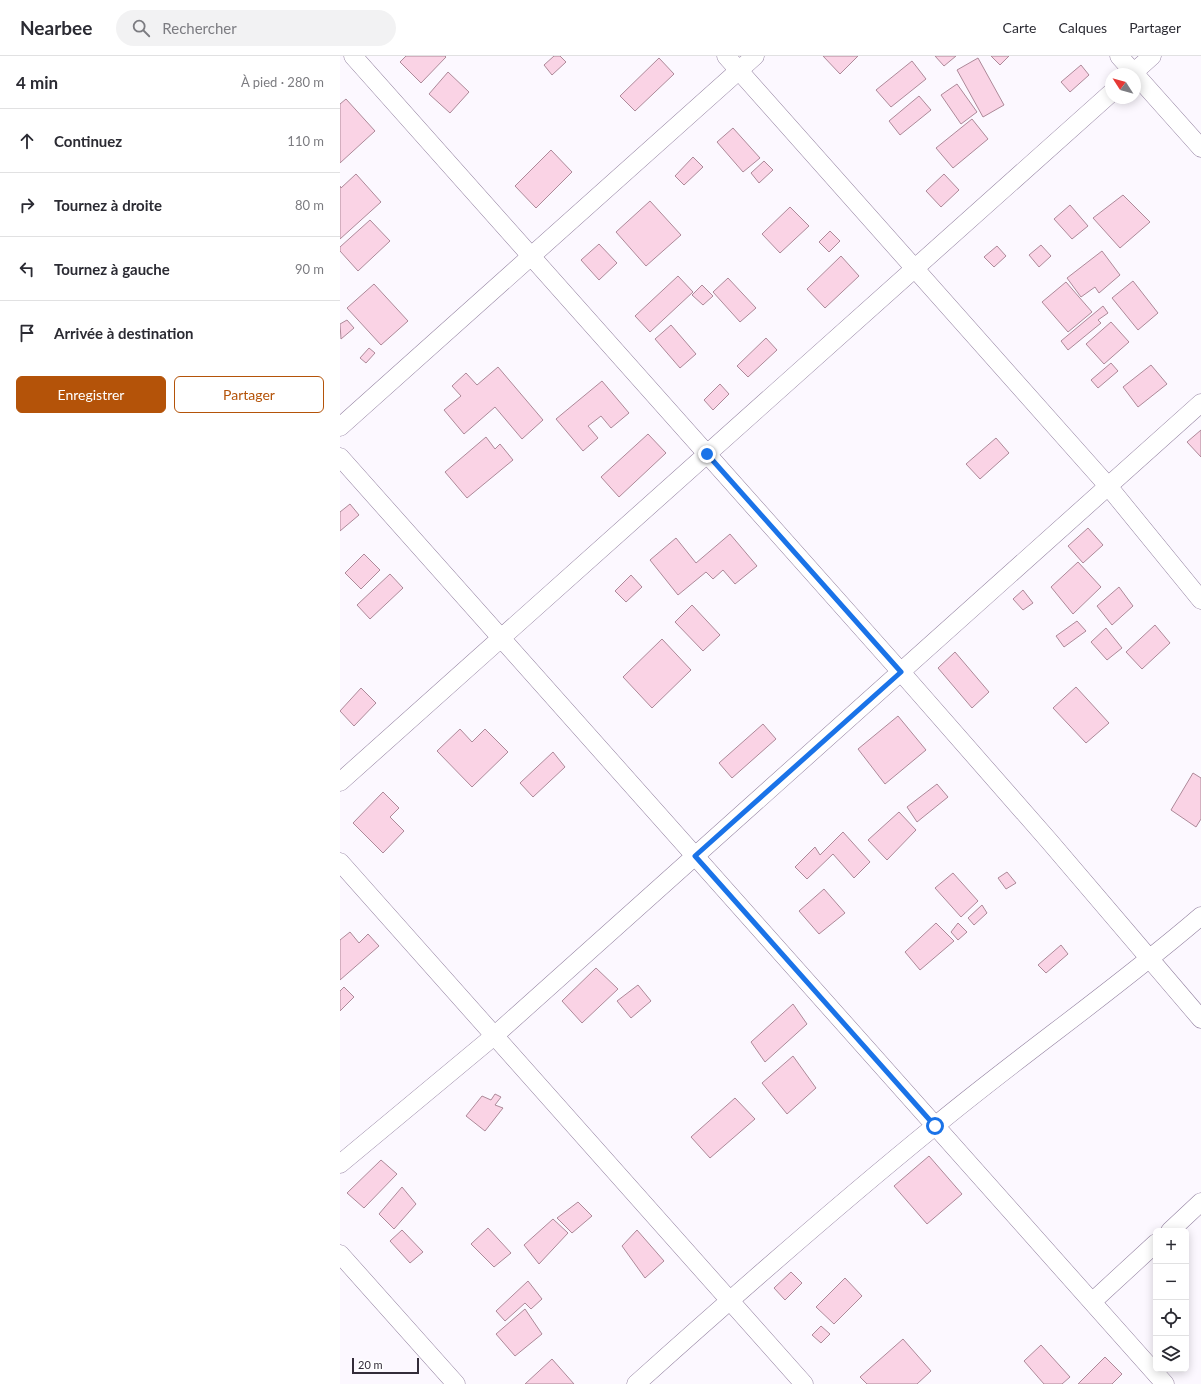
<!DOCTYPE html>
<html lang="fr">
<head>
<meta charset="utf-8">
<style>
  :root { --surface:#fff; --page:#f2f2f3; --text:#2b2b33; --muted:#7c7c81; --line:#e1e1e2; --accent:#b45309 }
  body { margin:0; font-family:Lato,sans-serif; background:var(--page); color:var(--text) }
  .controls { position:absolute; right:12px; bottom:12px; display:grid; overflow:hidden; border-radius:6px; box-shadow:0 2px 10px #0003 }
  .controls button { width:36px; height:36px; display:grid; place-items:center; padding:0; border:0; border-bottom:1px solid var(--line); background:var(--surface); color:var(--text); font:20px sans-serif }
  .compass { position:absolute; left:765px; top:12px; width:36px; height:36px; border-radius:50%; background:var(--surface); box-shadow:0 2px 10px #0003; rotate:306deg }
  .scale { position:absolute; left:12px; bottom:10px; width:67px; box-sizing:border-box; padding-left:4px; border:2px solid #332c39; border-top:0; font-size:11px; line-height:14px; white-space:nowrap; color:#332c39; -webkit-text-stroke:3px #fff; paint-order:stroke }
  .stop { position:absolute; width:12px; height:12px; margin:-9px; border:3px solid #1a73e8; border-radius:50%; background:#fff }
  .stop.end { background:#1a73e8; border-color:#fff; box-shadow:0 1px 4px #0008 }
  .list { margin:0; padding:0; list-style:none }
  h2 { display:flex; justify-content:space-between; align-items:center; height:52px; margin:0; padding:0 16px; font-size:17px }
  h2 small { font-size:13px; font-weight:400; color:var(--muted) }
  .list li { display:grid; grid-template-columns:26px 1fr auto; gap:12px; align-items:center; box-sizing:border-box; height:64px; padding:0 16px; border-top:1px solid var(--line) }
  .list b { display:block; font-size:15px; white-space:nowrap }
  .list em { font-size:13px; font-style:normal; color:var(--muted) }
  .actions { display:flex; gap:8px; padding:12px 16px }
  .actions a { flex:1; padding:9px 0; border:1px solid var(--accent); border-radius:6px; text-align:center; font-size:14px; color:var(--accent) }
  .actions .main { background:var(--accent); color:#fff }
  .icon { flex:none; width:22px; height:22px; fill:none; stroke:currentColor; stroke-width:2; stroke-linecap:round; stroke-linejoin:round }
  .map { position:relative; flex:none; width:861px; height:1328px; overflow:hidden }
  header { display:flex; align-items:center; gap:24px; box-sizing:border-box; height:56px; padding:0 20px; background:var(--surface); border-bottom:1px solid var(--line) }
  header strong { font-size:19px }
  nav { display:flex; gap:22px; margin-inline-start:auto; font-size:14px }
  .search { width:280px; height:36px; background:var(--page); display:flex; align-items:center; gap:10px; box-sizing:border-box; padding:0 14px; border-radius:22px; color:var(--muted); font-size:15px }
  main { display:flex }
  aside { flex:1; background:var(--surface) }
  .map>svg:first-child { display:block }
</style>
</head>
<body>
<header>
<strong>Nearbee</strong>
<div class="search"><svg class="icon" aria-label="search" viewBox="0 0 24 24"><circle cx="10" cy="10" r="6"/><path d="M15 15l6 6"/></svg>Rechercher</div>
<nav><a>Carte</a><a>Calques</a><a>Partager</a></nav>
</header>
<main>
<aside>
<h2>4 min<small>À pied · 280 m</small></h2>
<ul class="list">
<li><svg class="icon" aria-label="ahead" viewBox="0 0 24 24"><path d="M12 20V5M6 11l6-6 6 6"/></svg><div><b>Continuez</b></div><em>110 m</em></li>
<li><svg class="icon" aria-label="right" viewBox="0 0 24 24"><path d="M7 20v-9h11M14 6l5 5-5 5"/></svg><div><b>Tournez à droite</b></div><em>80 m</em></li>
<li><svg class="icon" aria-label="left" viewBox="0 0 24 24"><path d="M17 20v-9H6M10 6l-5 5 5 5"/></svg><div><b>Tournez à gauche</b></div><em>90 m</em></li>
<li><svg class="icon" aria-label="arrive" viewBox="0 0 24 24"><path d="M6 21V4h12l-3 4 3 4H6"/></svg><div><b>Arrivée à destination</b></div></li>
</ul>
<div class="actions"><a class="main">Enregistrer</a><a>Partager</a></div>
</aside>
<div class="map">
<svg width="861" height="1328" viewBox="0 0 861 1328">
  <rect width="100%" height="100%" fill="#fcf8ff"/>
  <path fill="#fad3e5" stroke="#ad8999" d="M66,0H105L106,1L81,27L60,6Z
    M214,0H220L226,6L212,19L204,9Z
    M483,0H518L500,18Z
    M595,0H616L604,10Z
    M651,0H669L660,9Z
    M319,2L334,18L295,55L280,40Z
    M638,2L664,49L643,61L617,14Z
    M572,5L586,23L551,51L536,34Z
    M741,9L749,19L730,36L721,26Z
    M108,16L129,36L110,57L89,38Z
    M617,28L637,56L621,68L601,39Z
    M579,40L591,54L560,79L549,65Z
    M6,43L35,75L0,107V48Z
    M632,63L648,83L613,112L596,92Z
    M393,72L420,102L403,116L377,86Z
    M211,94L232,116L196,152L175,130Z
    M353,101L363,111L344,129L335,120Z
    M424,105L433,114L419,127L411,117Z
    M16,118L41,146L0,183V130L1,132Z
    M604,118L619,134L601,151L586,135Z
    M783,139L810,166L780,192L753,162Z
    M310,145L341,179L306,210L276,176Z
    M730,149L748,170L732,183L714,163Z
    M450,151L469,170L440,197L422,178Z
    M30,164L50,185L18,215L0,195V191Z
    M490,175L500,185L489,196L479,186Z
    M259,188L277,207L259,224L241,204Z
    M701,189L711,200L699,211L689,199Z
    M657,190L666,200L654,211L644,201Z
    M762,195L780,219L759,237L755,231L741,241L727,222Z
    M501,200L519,220L485,252L467,233Z
    M338,220L353,236L310,276L295,260Z
    M388,222L416,252L400,266L373,236Z
    M793,225L818,257L798,274L772,242Z
    M726,226L752,256L728,276L702,246Z
    M34,228L68,265L41,289L7,252Z
    M362,229L373,240L363,249L352,239Z
    M763,250L768,257L758,264L761,267L728,294L721,285Z
    M7,264L14,272L1,283L0,268Z
    M771,266L789,286L764,308L746,288Z
    M331,269L356,298L340,312L315,283Z
    M426,282L437,294L408,321L397,310Z
    M29,292L35,297L26,307L20,302Z
    M771,307L778,315L758,332L751,324Z
    M811,309L827,328L798,351L783,331Z
    M158,311L203,364L182,383L155,351L124,378L104,354L121,340L112,330L126,317L137,329Z
    M262,325L289,357L271,372L261,360L248,370L258,382L243,395L216,363Z
    M380,328L389,338L373,354L364,344Z
    M861,374V401L847,386Z
    M308,378L326,397L279,441L261,421Z
    M146,381L155,393L160,388L173,404L127,442L105,416Z
    M656,382L669,397L640,423L626,408Z
    M10,448L19,459L0,475V456Z
    M748,472L763,489L743,507L728,490Z
    M390,478L417,510L395,528L383,514L373,523L366,516L338,539L310,504L336,482L356,507Z
    M24,498L40,514L21,533L5,517Z
    M738,506L761,531L733,558L711,531Z
    M50,518L63,532L30,563L17,549Z
    M291,519L302,531L286,546L275,535Z
    M779,531L793,550L772,569L757,550Z
    M683,534L693,547L683,554L673,543Z
    M352,549L380,579L363,595L335,566Z
    M737,565L746,575L724,591L716,580Z
    M815,569L830,587L802,613L786,596Z
    M766,572L782,592L767,604L751,586Z
    M322,583L351,614L312,652L283,621Z
    M615,596L649,636L632,652L598,612Z
    M736,631L769,667L746,687L713,652Z
    M21,632L36,647L14,670L0,655Z
    M558,660L586,694L545,728L518,693Z
    M423,668L436,683L392,722L379,707Z
    M120,673L132,686L145,673L168,696L132,731L97,695Z
    M213,696L225,711L193,741L180,727Z
    M853,717L861,722V763L856,771L831,754Z
    M597,728L608,741L577,766L567,751Z
    M43,736L59,752L50,761L64,775L43,797L13,767Z
    M559,756L576,774L547,804L528,784Z
    M503,776L530,806L514,822L493,798L467,823L455,811L475,791L480,799Z
    M667,816L676,827L666,833L658,822Z
    M613,817L638,845L621,861L595,832Z
    M484,833L505,857L479,878L459,855Z
    M642,849L647,857L634,869L628,862Z
    M596,867L614,885L580,914L565,896Z
    M618,867L627,876L618,884L611,876Z
    M10,876L19,887L28,878L39,890L0,924V884Z
    M721,889L728,898L706,917L698,909Z
    M256,912L278,933L242,967L222,945Z
    M298,929L311,945L291,962L277,945Z
    M4,931L14,941L0,955V935Z
    M453,948L467,968L425,1006L411,986Z
    M453,1000L476,1032L447,1058L422,1027Z
    M155,1038L161,1041L155,1049L163,1052L145,1075L126,1060L142,1040L151,1044Z
    M395,1042L415,1063L370,1102L351,1081Z
    M589,1100L622,1138L587,1168L554,1130Z
    M41,1104L57,1118L24,1152L7,1137Z
    M62,1131L76,1148L54,1173L39,1158Z
    M238,1146L252,1160L232,1177L217,1162Z
    M213,1163L228,1177L199,1208L184,1189Z
    M148,1172L171,1197L154,1211L131,1188Z
    M62,1174L83,1196L70,1207L50,1185Z
    M297,1174L324,1205L305,1222L282,1190Z
    M451,1216L462,1227L445,1244L434,1232Z
    M505,1222L522,1240L494,1268L476,1251Z
    M188,1225L202,1243L191,1253L185,1247L165,1265L156,1255Z
    M185,1253L202,1278L175,1300L156,1278Z
    M481,1270L490,1278L481,1287L472,1279Z
    M563,1283L591,1315L577,1328H527L520,1321Z
    M701,1289L730,1321L722,1328H704L684,1305Z
    M765,1301L782,1318L772,1328H738Z
    M212,1303L234,1328H185Z"/>
  <g fill="none" stroke-linecap="round" stroke-linejoin="round">
    <g stroke="#9381a0" stroke-width="19">
      <path id="street" d="M13,0L561,616L710,786L861,963
        M386,0L768,430L861,544
        M779,0L795,18
        M792,18L812,0
        M795,18L861,92
        M0,371L415,0
        M0,401L825,1328
        M0,726L771,37
        M0,806L464,1328
        M0,1108L154,980L861,347
        M830,1175L861,1146
        M0,1198L116,1328
        M752,1246L816,1187
        M296,1328C394,1240 493,1153 595,1070C682,998 775,934 861,860"/>
    </g>
    <use href="#street" stroke="#fff" stroke-width="18"/>
  </g>
  <g fill="none" stroke-linecap="round" stroke-linejoin="round">
    <path stroke="#1a73e8" stroke-width="5" d="M367,398L561,616L355,800L595,1070"/>
  </g>
</svg>
<div class="controls">
<button>+</button>
<button>−</button>
<button><svg class="icon" aria-label="locate" viewBox="0 0 24 24"><circle cx="12" cy="12" r="6"/><path d="M12 2v4M12 18v4M2 12h4M18 12h4"/></svg></button>
<button><svg class="icon" aria-label="layers" viewBox="0 0 24 24"><path d="M12 4l9 5-9 5-9-5zM3 14l9 5 9-5"/></svg></button>
</div>
<svg class="compass" viewBox="-18 -18 36 36"><path d="M0-13l5 13h-10z" fill="#e53935"/><path d="M0 13l5-13h-10z" fill="#7c7c81"/></svg>
<div class="scale">20 m</div>
<div class="stop" style="left:595px;top:1070px"></div>
<div class="stop end" style="left:367px;top:398px"></div>
</div>
</main>
</body>
</html>
